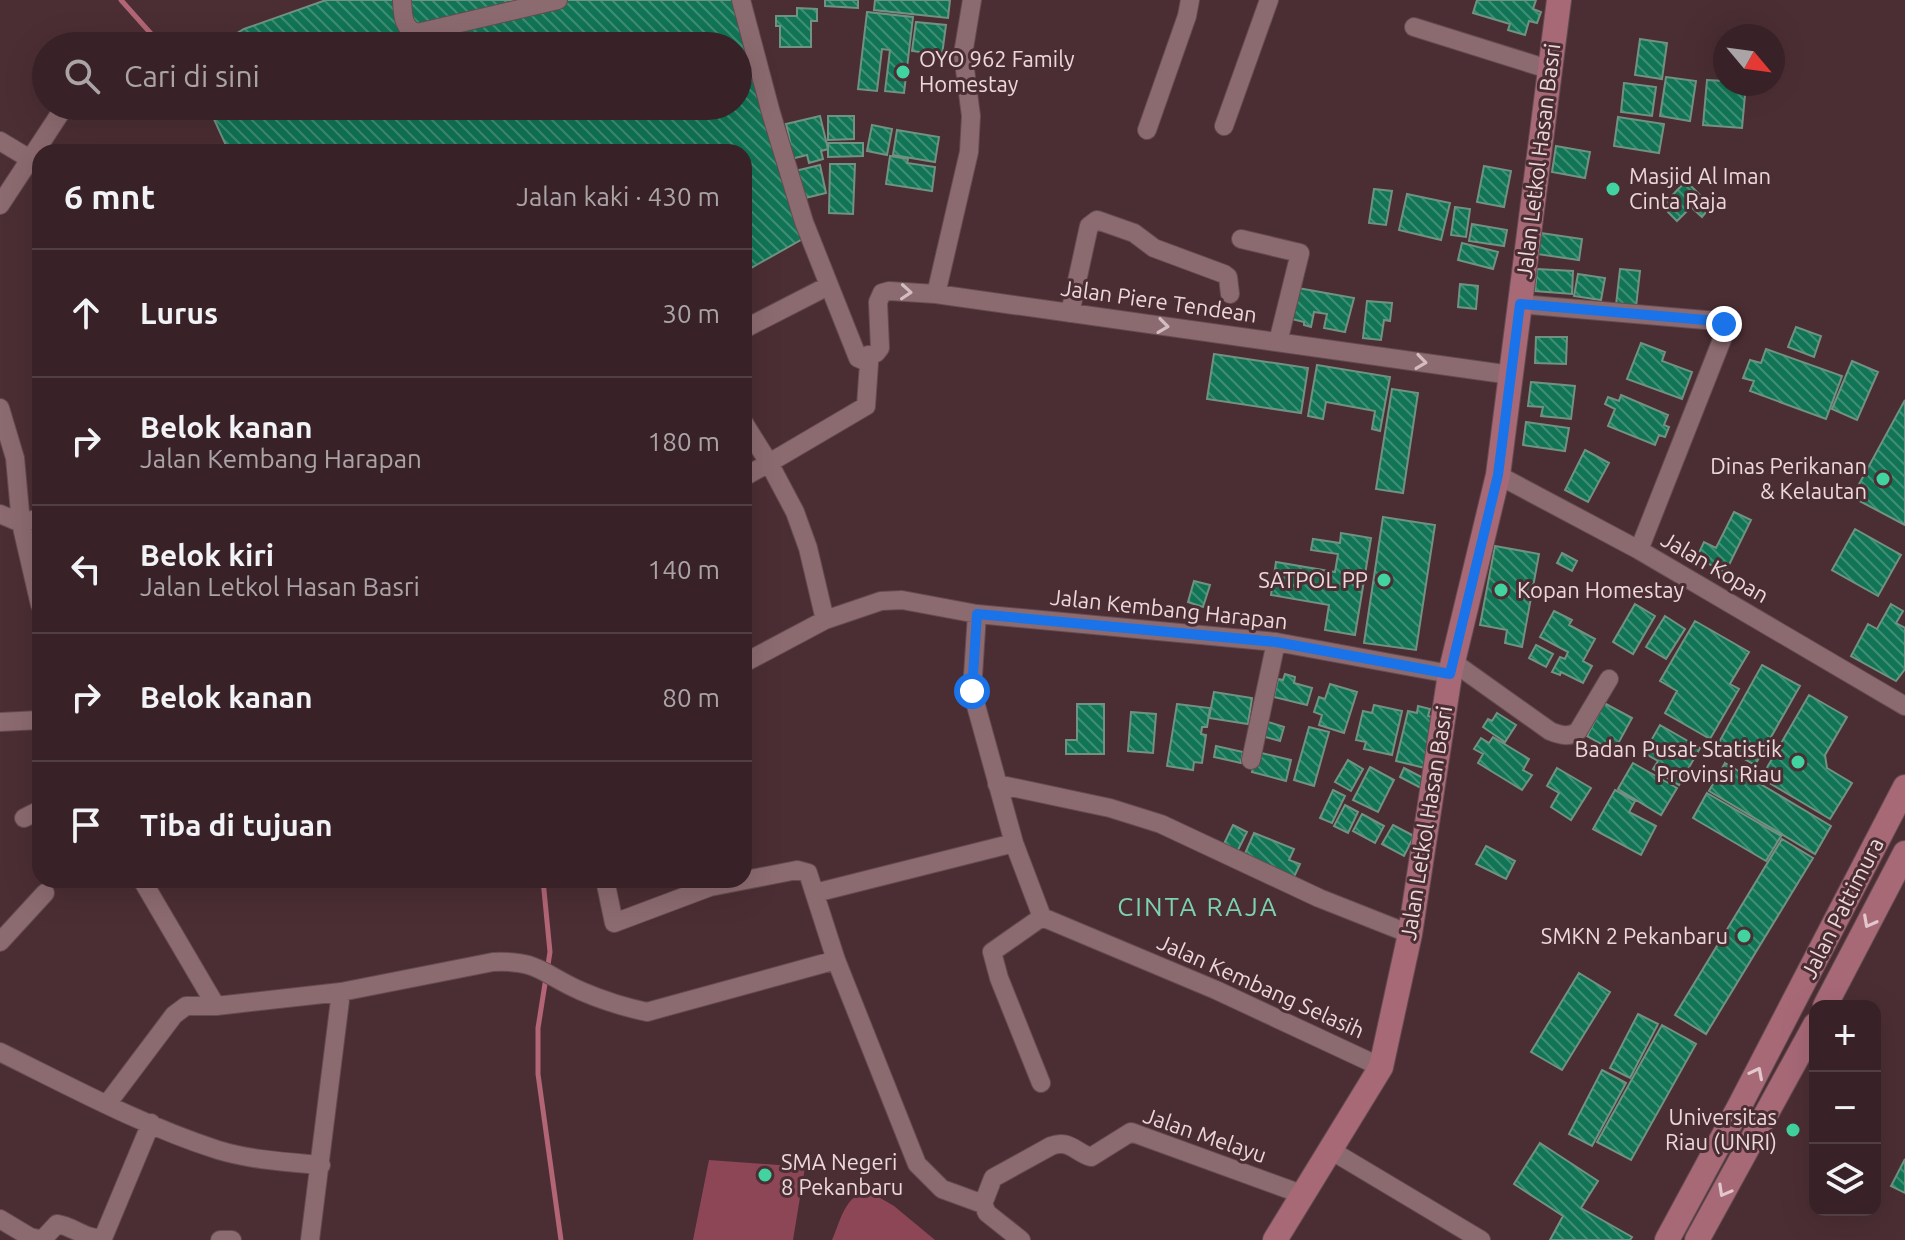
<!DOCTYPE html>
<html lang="id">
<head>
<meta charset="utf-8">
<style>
  :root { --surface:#382227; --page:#432f33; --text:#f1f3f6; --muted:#aba4a7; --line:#523f44 }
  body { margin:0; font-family:Ubuntu,sans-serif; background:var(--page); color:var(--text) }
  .controls { position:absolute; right:24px; bottom:24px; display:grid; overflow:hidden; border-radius:16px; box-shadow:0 8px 32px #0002 }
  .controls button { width:72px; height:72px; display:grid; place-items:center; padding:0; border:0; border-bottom:2px solid var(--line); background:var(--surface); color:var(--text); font:40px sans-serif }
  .compass { position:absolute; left:1713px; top:24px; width:72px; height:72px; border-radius:50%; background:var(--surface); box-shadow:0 8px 32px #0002; rotate:119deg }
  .stop { position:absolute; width:24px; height:24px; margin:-18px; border:6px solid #1a73e8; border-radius:50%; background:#fff }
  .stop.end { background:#1a73e8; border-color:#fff; box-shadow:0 2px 8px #0008 }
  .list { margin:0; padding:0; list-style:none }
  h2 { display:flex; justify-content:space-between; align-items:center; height:104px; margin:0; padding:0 32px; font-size:34px }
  h2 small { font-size:26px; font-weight:400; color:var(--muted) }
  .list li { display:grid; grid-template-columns:52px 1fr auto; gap:24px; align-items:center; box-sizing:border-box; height:128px; padding:0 32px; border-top:2px solid var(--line) }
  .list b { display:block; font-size:30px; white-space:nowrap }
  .list p { margin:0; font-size:26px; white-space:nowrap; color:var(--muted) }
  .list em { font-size:26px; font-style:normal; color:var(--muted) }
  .icon { flex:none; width:44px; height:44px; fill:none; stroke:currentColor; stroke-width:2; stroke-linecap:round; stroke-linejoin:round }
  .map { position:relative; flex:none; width:1905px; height:1240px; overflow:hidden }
  .search { position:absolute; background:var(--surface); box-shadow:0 8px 32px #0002; left:32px; top:32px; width:720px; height:88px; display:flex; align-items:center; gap:20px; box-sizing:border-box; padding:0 28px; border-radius:44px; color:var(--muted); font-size:30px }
  .panel { position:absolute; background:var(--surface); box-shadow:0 8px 32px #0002; left:32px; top:144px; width:720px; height:744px; border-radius:24px }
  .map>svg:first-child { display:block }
</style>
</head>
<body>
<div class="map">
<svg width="1905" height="1240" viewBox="0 0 1905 1240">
  <defs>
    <pattern id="building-back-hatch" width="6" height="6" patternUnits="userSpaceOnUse" patternTransform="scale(2)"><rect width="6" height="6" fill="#117555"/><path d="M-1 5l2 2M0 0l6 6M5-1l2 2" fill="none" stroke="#3f8e75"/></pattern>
  </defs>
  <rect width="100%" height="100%" fill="#4b2e34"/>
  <path fill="#8d4656" d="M709,1160L805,1167L793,1240H693Z
    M870,1192L894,1206L935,1240H832C841,1220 845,1193 870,1192Z"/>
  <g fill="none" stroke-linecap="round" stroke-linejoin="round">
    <path stroke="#b26575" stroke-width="5" d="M121,0L162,46
      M543,880L550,952L538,1028V1074L561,1240"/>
  </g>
  <path fill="url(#building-back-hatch)" stroke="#719283" stroke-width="2" d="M326,0H735L806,237L744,272V152H229L208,106H738V46H216L244,29Z
    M825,0H858V8L825,6Z
    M875,0H950L948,18L874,10Z
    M1477,0H1536L1533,9L1541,12L1537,23L1529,21L1525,35L1508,30L1510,24L1473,13Z
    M797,8L817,9V21H811V47H780V26H776V16H797Z
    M867,12L913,17L904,93L885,91L890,50L882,49L877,91L858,89Z
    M916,22L946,25L942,55L912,51Z
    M1640,39L1667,43L1662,79L1635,75Z
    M1666,77L1696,81L1690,121L1660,116Z
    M1707,80L1725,81V84H1746L1742,128L1703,125Z
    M1624,83L1656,87L1652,116L1621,112Z
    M820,116L828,149L821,151L823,159L809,163L807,155L787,160L783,143L790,141L786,124Z
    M828,116H854V139L828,140Z
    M1618,117L1664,124L1659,153L1614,146Z
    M872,125L892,129L887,155L867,151Z
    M897,130L939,137L935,162L893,155Z
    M828,143H863V156L828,157Z
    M1556,146L1590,152L1585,178L1552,172Z
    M890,156L908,159L907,163L935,167L932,191L886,184Z
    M830,164H855L853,214L829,213Z
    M820,165L826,193L801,199L795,171Z
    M1484,166L1511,171L1504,207L1477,202Z
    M1686,181L1711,206L1702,217L1691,207L1677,221L1662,206Z
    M1374,189L1392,191L1386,225L1369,223Z
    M1407,194L1450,203L1441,240L1399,230Z
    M1455,207L1470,209L1466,237L1451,235Z
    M1472,224L1507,230L1504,246L1469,241Z
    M1541,233L1582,239L1579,260L1537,254Z
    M1462,243L1498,252L1493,269L1458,260Z
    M1537,269L1573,271L1572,294L1535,291Z
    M1620,269L1640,271L1636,307L1616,305Z
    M1578,274L1605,278L1601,300L1574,296Z
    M1460,284L1478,286L1476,309L1458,307Z
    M1298,288L1354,298L1345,332L1324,328L1327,314L1314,312L1311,327L1304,325V322L1292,319Z
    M1367,301L1392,303L1390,321L1384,320L1381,340L1363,338Z
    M1796,327L1821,336L1814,357L1788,347Z
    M1536,337H1567L1566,364L1535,363Z
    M1641,343L1665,352L1662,361L1692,372L1682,399L1627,379Z
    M1766,349L1842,376L1826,419L1750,391L1754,381L1743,378L1750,360L1761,363Z
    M1214,354L1308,368L1301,413L1207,399Z
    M1852,361L1878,372L1857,420L1832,409Z
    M1317,365L1390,377L1380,431L1372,429L1375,411L1326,402L1323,419L1308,416Z
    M1531,382L1575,386L1571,419L1541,416L1543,407L1528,406Z
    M1392,389L1418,393L1403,493L1376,489Z
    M1621,395L1668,415L1664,425L1669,427L1665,437L1659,435L1655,445L1608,426L1615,409L1605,404L1608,397L1619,401Z
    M1905,400V525L1852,497Z
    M1526,422L1569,428L1565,451L1523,445Z
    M1585,450L1609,463L1588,502L1565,490Z
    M1734,512L1751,520L1725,573L1697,557L1704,542L1716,548Z
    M1383,517L1435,525L1416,650L1364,643Z
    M1855,529L1901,555L1878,596L1832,570Z
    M1341,533L1371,538L1355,635L1325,630L1329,605L1271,595L1276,562L1335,572L1338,554L1311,550L1313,539L1340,543Z
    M1495,546L1539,554L1522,647L1505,643L1507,630L1480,625Z
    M1562,553L1577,561L1572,571L1557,563Z
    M1194,581L1210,585L1203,607L1188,602Z
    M1635,604L1655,616L1633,654L1613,642Z
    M1891,604L1903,611L1896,623L1905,628V669L1896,681L1851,656L1868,624L1877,629Z
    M1554,611L1572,620L1569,625L1595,639L1583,661L1592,666L1583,683L1561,672L1560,675L1552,672L1560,657L1565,659L1568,652L1540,637Z
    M1665,616L1685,629L1666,659L1646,647Z
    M1695,621L1749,652L1730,684L1739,689L1710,739L1665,713L1677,691L1660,681Z
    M1536,645L1553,654L1546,667L1529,658Z
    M1762,665L1800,686L1755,765L1718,744Z
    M1285,674L1295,677L1294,683L1312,688L1307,705L1274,697L1278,679L1283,680Z
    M1330,684L1357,692L1344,733L1319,725L1322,715L1314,712L1319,697L1325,699Z
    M1214,692L1252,698L1248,724L1209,718Z
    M1809,695L1847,717L1825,755L1827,768L1852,783L1830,819L1761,778Z
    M1604,703L1632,718L1614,751L1587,736Z
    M1077,704H1104V754H1066V740H1077Z
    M1177,704L1210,708L1207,727H1202L1201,734L1206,735L1202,763L1194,762L1193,770L1167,766Z
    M1374,705L1402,711L1392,755L1364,749L1366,742L1356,740L1363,711L1372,713Z
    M1418,706L1430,709L1428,716L1441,719L1429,769L1396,761L1408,711L1417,713Z
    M1131,712L1156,714L1153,753L1128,751Z
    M1497,713L1516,725L1505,742L1483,727L1488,719L1492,721Z
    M1262,720L1284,727L1280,741L1258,735Z
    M1660,725L1700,748L1679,785L1653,769L1658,761L1644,753Z
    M1309,727L1329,732L1314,786L1294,780Z
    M1493,737L1529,759L1523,770L1532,775L1522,790L1478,763L1483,754L1474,749L1481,738L1489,743Z
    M1216,746L1243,752L1241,763L1214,757Z
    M1257,752L1291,760L1286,781L1252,772Z
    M1348,760L1363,769L1351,791L1335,782Z
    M1633,763L1677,788L1661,815L1618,789Z
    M1725,763L1831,826L1815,854L1709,791Z
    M1370,767L1394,780L1378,812L1353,800Z
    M1404,768L1429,781L1425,790L1400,777Z
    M1557,768L1591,788L1571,820L1551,807L1559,793L1547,786Z
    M1333,790L1345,796L1332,823L1320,818Z
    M1615,790L1635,801L1629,812L1656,826L1641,855L1593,829Z
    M1707,793L1781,836L1766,861L1693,818Z
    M1345,805L1358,812L1348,833L1334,826Z
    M1362,814L1384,826L1375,843L1353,831Z
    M1233,825L1247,832L1236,854L1222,848Z
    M1393,825L1414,836L1404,856L1382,844Z
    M1254,833L1294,849L1289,860L1300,864L1293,879L1243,858Z
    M1782,839L1813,858L1706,1034L1675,1015Z
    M1486,846L1515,861L1506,879L1476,864Z
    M1579,973L1610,992L1562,1070L1531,1052Z
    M1638,1014L1658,1024L1630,1078L1610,1068Z
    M1662,1025L1696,1044L1631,1160L1597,1142Z
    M1602,1070L1626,1083L1592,1146L1569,1134Z
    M1540,1143L1598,1181L1581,1208L1632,1237L1630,1240H1550L1563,1216L1514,1184Z
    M1905,1159V1193L1891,1186Z"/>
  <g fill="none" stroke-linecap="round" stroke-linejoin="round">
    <g stroke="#654c51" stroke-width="20">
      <path id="street" d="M402,0C403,14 402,28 417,33L558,0
        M741,0L771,113L804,222L858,358L869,363L866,406L769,463L795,512L808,548L825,620
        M1414,27L1548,69
        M1224,126L1269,0
        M1147,130L1187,16L1190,0
        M0,141L40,165
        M0,205L65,106
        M1241,239L1300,253L1278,342
        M936,294L969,152L971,116L963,54L972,0
        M1520,304L1717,321L1724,324L1725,332L1639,550
        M1070,313L1089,226L1097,220L1134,233L1154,248L1224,274L1228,277L1230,294
        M744,329L828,286
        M858,358L876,353L880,348L878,302L882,293L889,291L936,294L1511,375
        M0,408L15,458L21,523L40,605
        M744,423L769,463L744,477
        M1498,475L1639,550L1905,706
        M0,514L21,523L40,518
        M977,614L972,691L1014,843L1042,917
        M1453,662L1550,731C1560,735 1569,738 1578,731L1609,679
        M744,663L825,620L881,601L902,600L977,614L1276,642L1450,674
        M0,722L40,720
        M1251,760L1276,642
        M997,784L1110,808L1161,824L1319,898L1410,934
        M24,818L40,810
        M142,880L216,1006
        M605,880L614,923L710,887L797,870L808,873L836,960L917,1164L942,1189L983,1204L987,1213L1021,1240
        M815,893L1014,843
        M1042,917L1216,990L1381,1067
        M0,942L45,893
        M0,1052C71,1087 143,1126 218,1150C251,1160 287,1162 321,1165
        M1041,1083L999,978L992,952L1042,917
        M107,1104L174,1015L186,1006H216L341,992L493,962C539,960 542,974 581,991C602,1000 623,1007 647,1012L836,960
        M1332,1151L1481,1240
        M983,1204L993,1178L1051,1146C1069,1139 1075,1152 1091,1157L1131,1132L1304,1195
        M0,1219L30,1237L42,1240L57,1224C73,1226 86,1240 103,1238L151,1123
        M220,1240H232
        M310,1240L341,992"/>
    </g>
    <g stroke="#654c51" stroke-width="26">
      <path id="secondary" d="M1825,1006L1905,853
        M1275,1240L1381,1067L1410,934L1450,674L1498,475L1559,0
        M1667,1240L1739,1107L1905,787
        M1697,1240L1815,1025"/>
    </g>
    <use href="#street" stroke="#8c6b70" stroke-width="18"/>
    <use href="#secondary" stroke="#a86977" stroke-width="24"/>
  </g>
  <defs><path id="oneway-chevron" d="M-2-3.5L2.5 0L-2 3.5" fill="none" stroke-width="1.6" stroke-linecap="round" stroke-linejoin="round" transform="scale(2)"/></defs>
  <g stroke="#d4bdc0">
    <use href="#oneway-chevron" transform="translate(906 292) rotate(4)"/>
    <use href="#oneway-chevron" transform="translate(1163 326) rotate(8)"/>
    <use href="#oneway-chevron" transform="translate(1421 362) rotate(8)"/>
  </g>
  <g stroke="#e2c7cc">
    <use href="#oneway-chevron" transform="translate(1869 922) rotate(118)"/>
    <use href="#oneway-chevron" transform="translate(1757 1073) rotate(-63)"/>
    <use href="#oneway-chevron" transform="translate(1724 1191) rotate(119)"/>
  </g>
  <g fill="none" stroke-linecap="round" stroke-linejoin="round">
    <path stroke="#1a73e8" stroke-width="10" d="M972,691L977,614L1276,642L1450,674L1498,475L1520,304L1717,321L1724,324"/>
  </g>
  <g fill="#41d4a1" stroke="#4b2e34" stroke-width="3">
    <circle cx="903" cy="72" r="8"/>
    <circle cx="1613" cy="189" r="8"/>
    <circle cx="1883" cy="479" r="8"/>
    <circle cx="1384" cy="580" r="8"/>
    <circle cx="1501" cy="590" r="8"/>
    <circle cx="1798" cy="762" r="8"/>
    <circle cx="1744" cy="936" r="8"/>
    <circle cx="1793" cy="1130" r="8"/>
    <circle cx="765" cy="1175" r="8"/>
  </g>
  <g text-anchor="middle" stroke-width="6" stroke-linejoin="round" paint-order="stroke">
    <g font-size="22" fill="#ecd8db" stroke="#4b2e34" text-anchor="end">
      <text x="919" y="67" text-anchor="start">OYO 962 Family<tspan x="919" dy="25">Homestay</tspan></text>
      <text x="1629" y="184" text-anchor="start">Masjid Al Iman<tspan x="1629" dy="25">Cinta Raja</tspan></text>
      <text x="1867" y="474">Dinas Perikanan<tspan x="1867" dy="25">&amp; Kelautan</tspan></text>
      <text x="1368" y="588">SATPOL PP</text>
      <text x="1517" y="598" text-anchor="start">Kopan Homestay</text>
      <text x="1782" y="757">Badan Pusat Statistik<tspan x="1782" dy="25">Provinsi Riau</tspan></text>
      <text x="1728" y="944">SMKN 2 Pekanbaru</text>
      <text x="1777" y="1125">Universitas<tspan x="1777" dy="25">Riau (UNRI)</tspan></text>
      <text x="781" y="1170" text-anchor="start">SMA Negeri<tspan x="781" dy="25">8 Pekanbaru</tspan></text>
    </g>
    <g font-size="22" fill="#ecd8db" stroke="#4b2e34">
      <text transform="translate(1538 161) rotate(-83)" y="8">Jalan Letkol Hasan Basri</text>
      <text transform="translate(1159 301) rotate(8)" y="8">Jalan Piere Tendean</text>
      <text transform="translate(1715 567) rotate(30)" y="8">Jalan Kopan</text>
      <text transform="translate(1169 609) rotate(6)" y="8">Jalan Kembang Harapan</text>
      <text transform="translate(1426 823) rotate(-81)" y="8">Jalan Letkol Hasan Basri</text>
      <text transform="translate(1842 908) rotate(-63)" y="8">Jalan Pattimura</text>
      <text transform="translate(1261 986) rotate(24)" y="8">Jalan Kembang Selasih</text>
      <text transform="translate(1205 1135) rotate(19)" y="8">Jalan Melayu</text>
    </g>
    <g font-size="26" letter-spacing="2" fill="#7cd3af" stroke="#4b2e34">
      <text x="1198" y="916">CINTA RAJA</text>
    </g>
  </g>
</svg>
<div class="controls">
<button>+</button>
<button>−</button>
<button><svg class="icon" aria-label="layers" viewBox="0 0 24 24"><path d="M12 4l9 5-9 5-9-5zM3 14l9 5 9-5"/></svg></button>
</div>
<svg class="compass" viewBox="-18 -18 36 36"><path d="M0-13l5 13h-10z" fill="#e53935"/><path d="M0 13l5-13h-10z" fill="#aba4a7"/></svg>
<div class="stop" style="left:972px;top:691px"></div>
<div class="stop end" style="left:1724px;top:324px"></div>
<div class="search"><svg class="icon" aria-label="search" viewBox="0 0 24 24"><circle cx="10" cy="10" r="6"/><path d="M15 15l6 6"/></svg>Cari di sini</div>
<section class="panel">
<h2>6 mnt<small>Jalan kaki · 430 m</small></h2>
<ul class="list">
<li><svg class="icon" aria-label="ahead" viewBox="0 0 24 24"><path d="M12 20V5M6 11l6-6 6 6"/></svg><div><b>Lurus</b></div><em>30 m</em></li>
<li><svg class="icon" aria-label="right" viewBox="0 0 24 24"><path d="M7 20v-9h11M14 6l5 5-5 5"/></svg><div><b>Belok kanan</b><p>Jalan Kembang Harapan</p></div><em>180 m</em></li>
<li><svg class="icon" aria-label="left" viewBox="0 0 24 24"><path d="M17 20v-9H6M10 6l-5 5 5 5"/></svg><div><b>Belok kiri</b><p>Jalan Letkol Hasan Basri</p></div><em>140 m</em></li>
<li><svg class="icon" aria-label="right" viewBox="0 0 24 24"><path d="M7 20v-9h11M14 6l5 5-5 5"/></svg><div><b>Belok kanan</b></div><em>80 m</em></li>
<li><svg class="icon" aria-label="arrive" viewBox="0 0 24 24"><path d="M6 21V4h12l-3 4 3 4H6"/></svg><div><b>Tiba di tujuan</b></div></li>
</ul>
</section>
</div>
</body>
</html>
